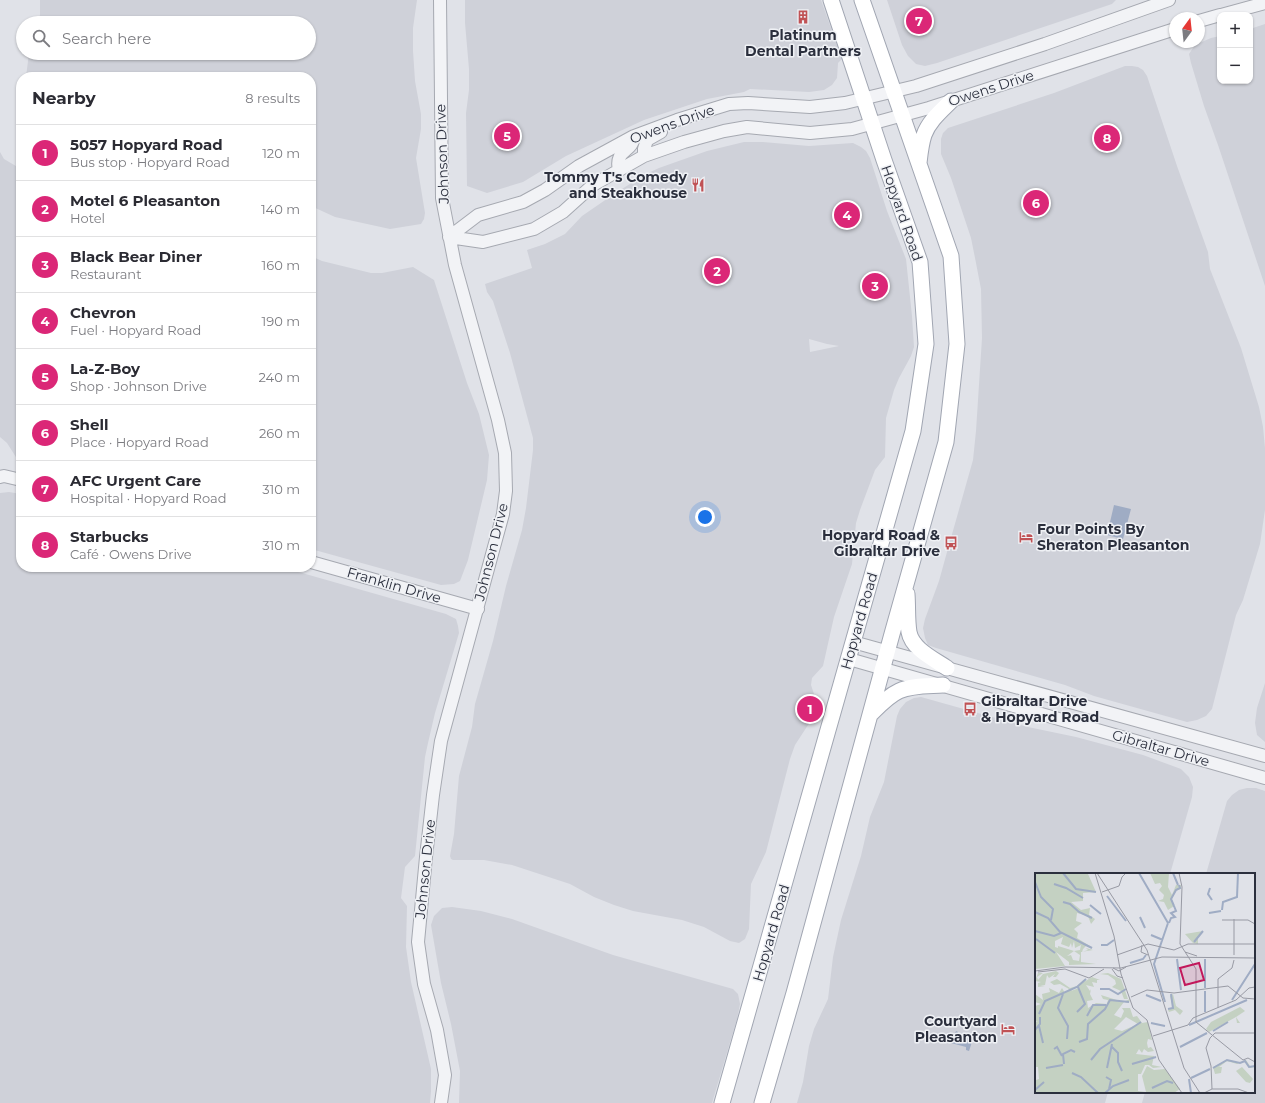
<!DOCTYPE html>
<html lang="en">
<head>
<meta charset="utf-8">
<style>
  :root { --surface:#fff; --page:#f2f2f3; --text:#2b2b33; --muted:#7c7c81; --line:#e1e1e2; --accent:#db2777 }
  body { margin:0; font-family:Montserrat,sans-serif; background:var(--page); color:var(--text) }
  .controls { position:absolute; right:12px; top:12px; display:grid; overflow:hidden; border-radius:8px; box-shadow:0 1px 3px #0004 }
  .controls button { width:36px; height:36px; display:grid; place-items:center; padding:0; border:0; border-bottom:1px solid var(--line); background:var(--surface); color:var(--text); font:20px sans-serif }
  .compass { position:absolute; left:1169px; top:12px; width:36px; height:36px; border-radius:50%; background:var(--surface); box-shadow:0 1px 3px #0004; rotate:15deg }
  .you { position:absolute; left:705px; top:517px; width:14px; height:14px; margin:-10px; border:3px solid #fff; border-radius:50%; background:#1a73e8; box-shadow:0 0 0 6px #1a73e833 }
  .badge { display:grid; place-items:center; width:26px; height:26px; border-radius:50%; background:var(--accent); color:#fff; font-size:13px; font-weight:700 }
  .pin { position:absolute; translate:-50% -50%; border:2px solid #fff; box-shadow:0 1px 4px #0006 }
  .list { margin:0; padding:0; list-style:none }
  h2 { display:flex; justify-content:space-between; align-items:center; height:52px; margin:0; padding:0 16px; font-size:17px }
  h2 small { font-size:13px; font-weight:400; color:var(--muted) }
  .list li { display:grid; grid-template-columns:26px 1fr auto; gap:12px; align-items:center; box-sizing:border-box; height:56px; padding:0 16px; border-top:1px solid var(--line) }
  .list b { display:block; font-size:15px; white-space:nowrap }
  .list p { margin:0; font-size:13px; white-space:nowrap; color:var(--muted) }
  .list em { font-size:13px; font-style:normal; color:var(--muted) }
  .icon { flex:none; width:22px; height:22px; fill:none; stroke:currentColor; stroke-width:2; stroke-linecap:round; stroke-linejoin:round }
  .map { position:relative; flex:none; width:1265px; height:1103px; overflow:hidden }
  .search { position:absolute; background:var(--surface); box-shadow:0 1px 3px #0004; left:16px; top:16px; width:300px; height:44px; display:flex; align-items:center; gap:10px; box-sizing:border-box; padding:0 14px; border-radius:22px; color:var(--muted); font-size:15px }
  .panel { position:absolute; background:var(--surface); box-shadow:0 1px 3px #0004; left:16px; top:72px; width:300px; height:500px; border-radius:16px }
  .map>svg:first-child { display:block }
</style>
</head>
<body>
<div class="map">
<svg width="1265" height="1103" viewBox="0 0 1265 1103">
  <rect width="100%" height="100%" fill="#e0e2e8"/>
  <path fill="#cfd1d9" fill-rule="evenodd" d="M40,0H417L413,28V51L415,81L421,114V129L416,158L425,213L424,219L421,224L390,229L335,217L311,206V77H26L29,53H309V23H38L40,15Z
    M465,0H821L842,59L838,63L837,78L832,85L824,90L809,92L750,89L744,92L707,99L644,120L566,156L523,182L487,193L467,186L466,113L469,90V69L465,23Z
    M887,0H1116L1112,4L937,63L925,66L916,64L908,56L902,45Z
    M1265,24V286L1218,145L1204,106L1191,63L1189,54L1195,45L1211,38L1220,36V81H1250V29Z
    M1125,66H1132L1138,67L1143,70L1147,76L1177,166L1208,252L1210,269L1241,348L1259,407L1263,427L1265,448V510L1260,544L1243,600L1236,615L1212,709L1206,716L1197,720L1187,722L1094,696L1065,685L936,648L928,645L925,638L923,628L925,619L939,581L947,552L973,460L976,431L982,338L981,289L976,263L971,238L951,178L941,154V139L943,133L948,128L1054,93Z
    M744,142H763L809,146L853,143L861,147L866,151L870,158L887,211L906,259L912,316L914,347L911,356L899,378L894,390L886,418L885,457L875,470L860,510L856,523L852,564L834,617L823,666L812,678L811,685L816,700L815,707L810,722L795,745L790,759L766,852L751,884L749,929L745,939L739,943L730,941L704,927L682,920L633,911L614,905L594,897L570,884L512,865L484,860H453L451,859L450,856L454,834L459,776L472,727L475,704L493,641L506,586L522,530L526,508L533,450V438L510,353L493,301L487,292L485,284L532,268L527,250L545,244L565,234L582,216L614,194L644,175L659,168L707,151ZM809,339L827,344L839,346L810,352Z
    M0,152L4,159L21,169V465L7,443L0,437Z
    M311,256L322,261L371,273H382L413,267L434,280L467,383L479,414L489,455L487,480L468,560L460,581L454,584L441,585L311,549Z
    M9,492L21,494V567H281L446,614L456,619L458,626L459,633L435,713L428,743L425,757L415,856L405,867L401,898L407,906L406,947L411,982L431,1069V1091L430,1103H0V493Z
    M1265,683V742L1257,735L1255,723L1257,708Z
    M921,697L1028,727L1076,737L1143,755L1181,769L1189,777L1193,787L1192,797L1170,874H1036V1092H1108L1105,1103H797L803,1082L809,1046L814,1029L828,999L833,957L841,920L861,856L870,817L884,782L897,716L900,709L906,702L914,698Z
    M1247,788H1256L1265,791V1103H1142L1145,1092H1254V874H1206L1227,801L1232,795L1239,790Z
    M452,907L481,911L512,919L613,955L733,989L738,994L740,1004L737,1019L712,1103H459L460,1071L451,1024L441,983L431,925L434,916L442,908Z"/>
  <path fill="#9facc4" d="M1114,505L1131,509L1123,539L1107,535Z
    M956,1031L958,1032V1035L973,1039L969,1051L966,1050V1047L951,1043Z"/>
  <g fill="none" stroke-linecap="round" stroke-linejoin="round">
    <g stroke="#a6a9b1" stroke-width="14">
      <path id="minor" d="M440,0L442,198L455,265L498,420L505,453L506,491L503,514L441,741L433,795L426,857L418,942L424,984L437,1030L445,1075L441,1103
        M1221,15L1265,3
        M1199,21L1220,15
        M644,156V149L647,140L661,132
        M619,170C614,149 633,153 634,136
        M449,237L483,242L534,229L563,212L593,185L644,156L684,142L724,131L747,127L810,133L852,129L929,108L1175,29
        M449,237L478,215L523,202L545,190L579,166L634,136L677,120L729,104L748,103L810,107L845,103L916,86L1045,44L1169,0
        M0,477L4,476L21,480
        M311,562L478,609
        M853,642L1265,756
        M849,659L1265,778"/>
    </g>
    <g stroke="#a1a6b2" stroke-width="17">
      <path id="major" d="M919,163C920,154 921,144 924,135C929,121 941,111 951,101
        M907,594C908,607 907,620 909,632C912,649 934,659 947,668
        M870,715C879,706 888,696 899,691C912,685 929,686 943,685
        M722,1103L913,431L926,344L920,262L884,160L831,0
        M762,1103L794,993L892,634L946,442L957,344L951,256L862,0"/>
    </g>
    <use href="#minor" stroke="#f2f3f6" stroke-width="12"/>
    <use href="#major" stroke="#fff" stroke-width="15"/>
  </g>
  <defs>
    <g id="building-bare" transform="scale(1.08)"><path d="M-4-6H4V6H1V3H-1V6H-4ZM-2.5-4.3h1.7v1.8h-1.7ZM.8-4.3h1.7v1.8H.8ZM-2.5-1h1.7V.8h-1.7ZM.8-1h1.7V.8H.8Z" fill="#c05255" stroke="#eff1f5" stroke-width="2.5" paint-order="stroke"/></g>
    <g id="restaurant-bare" transform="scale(1.08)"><path d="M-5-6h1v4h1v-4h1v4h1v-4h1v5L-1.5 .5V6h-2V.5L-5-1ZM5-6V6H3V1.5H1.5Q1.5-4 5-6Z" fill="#c05255" stroke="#eff1f5" stroke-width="2.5" paint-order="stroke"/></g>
    <g id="hotel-bare" transform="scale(1.08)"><path d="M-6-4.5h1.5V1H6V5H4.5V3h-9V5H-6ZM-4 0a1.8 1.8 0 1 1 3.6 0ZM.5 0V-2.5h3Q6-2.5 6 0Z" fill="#c05255" stroke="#eff1f5" stroke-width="2.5" paint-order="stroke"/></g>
    <g id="bus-bare" transform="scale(1.08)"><path d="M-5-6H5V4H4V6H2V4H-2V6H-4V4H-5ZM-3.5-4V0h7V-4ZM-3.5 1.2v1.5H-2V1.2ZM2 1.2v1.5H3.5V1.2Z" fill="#c05255" stroke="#eff1f5" stroke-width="2.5" paint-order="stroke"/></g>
  </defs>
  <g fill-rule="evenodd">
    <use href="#building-bare" x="803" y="17"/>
    <use href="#restaurant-bare" x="698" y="185"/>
    <use href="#hotel-bare" x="1026" y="537"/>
    <use href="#bus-bare" x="951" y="543"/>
    <use href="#bus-bare" x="970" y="709"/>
    <use href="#hotel-bare" x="1008" y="1029"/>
  </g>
  <g text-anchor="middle" stroke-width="3" stroke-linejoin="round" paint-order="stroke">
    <g font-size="14" font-weight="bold" fill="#2b2f3d" stroke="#eff1f5" text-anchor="end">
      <text x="803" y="40" text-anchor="middle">Platinum<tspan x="803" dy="16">Dental Partners</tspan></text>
      <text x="687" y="182">Tommy T's Comedy<tspan x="687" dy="16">and Steakhouse</tspan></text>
      <text x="1037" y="534" text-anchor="start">Four Points By<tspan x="1037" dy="16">Sheraton Pleasanton</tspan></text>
      <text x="940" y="540">Hopyard Road &amp;<tspan x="940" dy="16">Gibraltar Drive</tspan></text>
      <text x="981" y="706" text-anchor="start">Gibraltar Drive<tspan x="981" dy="16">&amp; Hopyard Road</tspan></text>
      <text x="997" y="1026">Courtyard<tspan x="997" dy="16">Pleasanton</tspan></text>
    </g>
    <g font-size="14" fill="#2b2f3d" stroke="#eff1f5">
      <text transform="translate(991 88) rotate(-18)" y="5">Owens Drive</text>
      <text transform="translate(672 124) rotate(-20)" y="5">Owens Drive</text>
      <text transform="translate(442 154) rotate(-92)" y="5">Johnson Drive</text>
      <text transform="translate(902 213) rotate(71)" y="5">Hopyard Road</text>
      <text transform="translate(491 552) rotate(-76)" y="5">Johnson Drive</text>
      <text transform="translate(394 585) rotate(16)" y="5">Franklin Drive</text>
      <text transform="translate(859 621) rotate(-74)" y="5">Hopyard Road</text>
      <text transform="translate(1161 748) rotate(16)" y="5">Gibraltar Drive</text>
      <text transform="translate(425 869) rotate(-84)" y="5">Johnson Drive</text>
      <text transform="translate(771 933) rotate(-74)" y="5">Hopyard Road</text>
    </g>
  </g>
  <g transform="translate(1035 873)">
    <rect width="220" height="220" fill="#e0e2e8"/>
    <path d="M0,0L53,1L61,19L48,20V28L36,29L46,37L55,35L54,42L60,46L56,51L53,43L42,40L41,48L47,50L39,56L43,60L42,65L58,75L51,73L48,76L47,79L53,77L51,75L58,77L46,79V89L61,91L34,92V89L21,79L30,93L0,96ZM28,64L26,71L34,74L36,70L37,75L39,68L40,75L46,72L45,77L39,78L45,82L44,88L38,87L36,82L32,83L39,78L36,77L23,73V75L20,74V68ZM115,0H134L133,14L137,22L141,12H146V16L141,17L137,26L139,33L133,37L129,29L123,28L128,26L129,22L124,17L127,13L125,10L120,11ZM168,58L163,63V71L158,70L150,61ZM21,98L24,100L21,104H18L20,101L14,105L12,102L10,112H5L10,113L3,114V110L6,109L0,108L3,100H8L2,104L3,107L8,101ZM73,100L86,106L93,126H89L86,118L77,114L81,111L80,107L73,102L65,101ZM51,105L49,109L57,104L65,107H62V110L57,109L59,114L51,112L55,118L56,116L55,121L58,127L52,128L53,135L61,130L72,131L73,127L68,126L66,122L88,129L95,126L94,130L89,129L79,142L86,145L89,138L87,135H95L98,144L102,143L107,150L113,149L117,167L113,166L112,170L113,175L116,174L119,178L113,179L109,176L107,180L104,176L101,181L119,183L117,192L127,194L118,195L114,192H110L106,201H103V218L111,219L107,203L112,193L119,197L130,196L145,216L139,220H0V202L1,207L4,206L3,194H0V149H3L0,148V133L6,131L0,129V121L8,127L7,121L15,119L14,115L24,120L27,115L30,120L34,116L25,111L19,112L15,109L22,106L35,115L42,113L36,118L44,115L42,113ZM91,144L103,151L87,158L79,156ZM138,121L141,133L148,138L145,142L140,137L134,139L133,137L138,135L135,123ZM205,134L210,138L201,144L205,150H202L201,144L174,159L171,156L176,149ZM192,188L184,194H187L186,200L180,201L178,194L192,187L204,190L211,187L215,193L220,194L215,195L209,188L202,191ZM207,194L218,206L215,210L211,209L201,198Z" fill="#c4d1c2" fill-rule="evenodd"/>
    <path fill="none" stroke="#9facc4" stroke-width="2" d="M28,0L41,16L61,19M104,0L133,50M138,0L143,12M0,9L6,24L18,36L16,47M19,11L31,15L48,25M175,15L173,21L177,27M72,23L91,48M28,29L35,31L44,39L57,45M55,32L66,41M139,33L136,26L141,17L145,15L144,12M187,37L188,29L202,24L203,0M0,39L13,45L25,59L57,75M174,40L186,38M105,44L110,55M134,50L136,45L140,44L136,40L141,38L139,33M0,58L19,63L26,60M116,62L128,67M1,66L20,80M159,69L168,58M66,72H72L79,67M142,86L146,117M95,90L108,86L111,82M170,115V86M65,116H74L83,121L91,116M28,121L23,135L33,153L32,166M111,122L126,128M197,127L220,91M130,129L119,91L133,50M133,136L138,135L136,121M42,139L50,131L43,114M170,139V118M4,141L10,128L42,114L51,106M52,143L58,132H71M116,150L130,153M154,152L212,127M4,153L8,170M0,157L5,151V144M178,158L193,149M44,169L52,166L53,151L70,136L75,127L94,129M77,174L83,180V189L87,198M145,174L172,160M19,176L22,174L27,183M56,187L65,176L106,149M29,191L28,181L36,177L40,179M97,191L121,184M11,195L28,192M72,195L77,171M178,195L192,187L205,190L210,188L214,194L220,193M37,200L46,204L63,220M71,204L76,207L74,216M156,205L175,196M154,206L156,220M117,215L132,208L138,210M0,217L9,209M70,220L78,213L94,207"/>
    <path fill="none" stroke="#989aa4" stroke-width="1" d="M60,0L79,63L86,101L98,135L112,147L124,187L147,220M62,0L112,77L149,195L165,220M144,0L147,14L145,71L161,96V149L208,187L213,185L220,189M67,19L84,13L87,4L91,0M187,47H213L220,51M107,72L106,79L113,82M150,79L162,83M82,82L113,71L139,77L153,71H220M199,82V46M78,95L84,98L91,94M77,96L82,103L88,105M0,98L30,94L86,95L127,84L220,85M3,99L30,96L54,105L69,96M96,124L112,117L139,120L193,113L208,125L220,126M183,135V106L197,95L199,87M118,163L153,152L158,145L201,127L214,115L220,114M177,216L176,193L171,175L175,165L180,160H220M169,220L177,216H203L214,220"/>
    <path fill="#c2185b" fill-opacity="0.15" stroke="#c2185b" stroke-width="2" d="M164,90L169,107L150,112L145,95Z"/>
    <rect width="220" height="220" fill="none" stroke="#2b2f3d" stroke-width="2"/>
  </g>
</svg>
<div class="controls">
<button>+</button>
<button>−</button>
</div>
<svg class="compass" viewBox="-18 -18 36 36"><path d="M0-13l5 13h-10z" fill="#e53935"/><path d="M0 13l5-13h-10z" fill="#7c7c81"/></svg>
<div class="you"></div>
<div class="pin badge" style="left:810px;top:709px">1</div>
<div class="pin badge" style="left:717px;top:271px">2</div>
<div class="pin badge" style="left:875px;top:286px">3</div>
<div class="pin badge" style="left:847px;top:215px">4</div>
<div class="pin badge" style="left:507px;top:136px">5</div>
<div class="pin badge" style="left:1036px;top:203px">6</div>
<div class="pin badge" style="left:919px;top:21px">7</div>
<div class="pin badge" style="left:1107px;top:138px">8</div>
<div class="search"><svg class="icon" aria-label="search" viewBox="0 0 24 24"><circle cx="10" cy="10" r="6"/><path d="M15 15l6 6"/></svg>Search here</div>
<section class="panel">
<h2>Nearby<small>8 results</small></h2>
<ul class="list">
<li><span class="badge">1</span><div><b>5057 Hopyard Road</b><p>Bus stop · Hopyard Road</p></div><em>120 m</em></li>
<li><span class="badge">2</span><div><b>Motel 6 Pleasanton</b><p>Hotel</p></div><em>140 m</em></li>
<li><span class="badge">3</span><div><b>Black Bear Diner</b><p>Restaurant</p></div><em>160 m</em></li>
<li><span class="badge">4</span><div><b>Chevron</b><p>Fuel · Hopyard Road</p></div><em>190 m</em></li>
<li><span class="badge">5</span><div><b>La-Z-Boy</b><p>Shop · Johnson Drive</p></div><em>240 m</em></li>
<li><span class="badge">6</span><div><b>Shell</b><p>Place · Hopyard Road</p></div><em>260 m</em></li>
<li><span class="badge">7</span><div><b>AFC Urgent Care</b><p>Hospital · Hopyard Road</p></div><em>310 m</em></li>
<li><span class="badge">8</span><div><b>Starbucks</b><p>Café · Owens Drive</p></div><em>310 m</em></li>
</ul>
</section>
</div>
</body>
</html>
